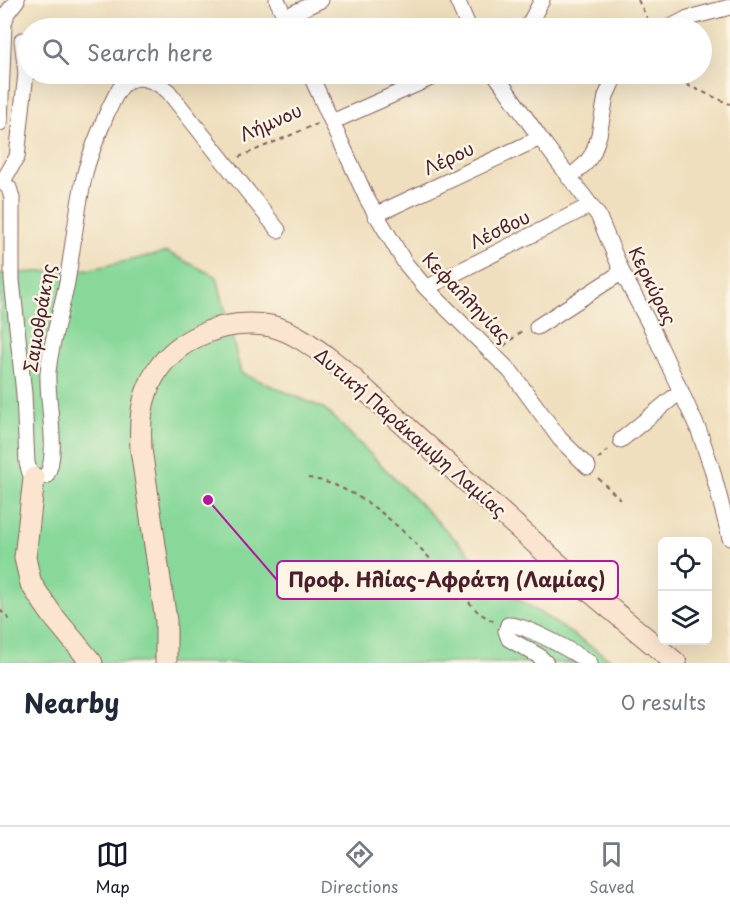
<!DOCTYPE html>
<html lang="en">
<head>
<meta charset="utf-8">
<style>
  :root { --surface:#fff; --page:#f2f2f3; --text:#1f2937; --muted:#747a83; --line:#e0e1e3; --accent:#111827 }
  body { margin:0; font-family:"Playpen Sans",sans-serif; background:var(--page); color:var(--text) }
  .controls { position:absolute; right:18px; bottom:18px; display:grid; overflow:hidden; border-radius:9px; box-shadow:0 6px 24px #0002 }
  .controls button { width:54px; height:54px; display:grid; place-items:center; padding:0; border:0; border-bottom:2px solid var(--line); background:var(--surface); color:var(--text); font:30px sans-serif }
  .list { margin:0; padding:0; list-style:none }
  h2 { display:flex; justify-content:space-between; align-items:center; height:78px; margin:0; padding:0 24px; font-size:26px }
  h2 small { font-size:20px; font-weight:400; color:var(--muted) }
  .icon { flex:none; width:33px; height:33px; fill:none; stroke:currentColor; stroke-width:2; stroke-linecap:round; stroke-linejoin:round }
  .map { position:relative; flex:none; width:730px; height:663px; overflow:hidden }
  .search { position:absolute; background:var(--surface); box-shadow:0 6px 24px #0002; left:18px; right:18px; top:18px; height:66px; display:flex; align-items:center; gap:15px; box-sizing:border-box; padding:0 21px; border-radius:33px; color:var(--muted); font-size:22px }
  .sheet { height:162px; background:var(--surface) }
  nav { display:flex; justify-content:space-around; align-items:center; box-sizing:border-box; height:84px; border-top:2px solid var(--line); background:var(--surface); font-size:16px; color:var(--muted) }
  nav a { display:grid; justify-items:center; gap:3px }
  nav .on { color:var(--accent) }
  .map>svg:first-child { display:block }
</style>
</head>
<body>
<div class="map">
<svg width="730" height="663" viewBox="0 0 730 663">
  <rect width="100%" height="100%" fill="#fcf5e5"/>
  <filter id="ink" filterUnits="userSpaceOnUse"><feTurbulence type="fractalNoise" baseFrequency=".0167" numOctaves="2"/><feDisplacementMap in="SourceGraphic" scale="12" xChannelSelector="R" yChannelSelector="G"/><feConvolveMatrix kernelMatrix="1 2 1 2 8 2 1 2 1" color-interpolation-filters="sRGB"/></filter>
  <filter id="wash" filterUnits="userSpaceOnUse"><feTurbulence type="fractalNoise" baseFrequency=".008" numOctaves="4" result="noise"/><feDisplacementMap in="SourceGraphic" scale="24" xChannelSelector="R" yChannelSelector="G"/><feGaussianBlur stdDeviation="1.35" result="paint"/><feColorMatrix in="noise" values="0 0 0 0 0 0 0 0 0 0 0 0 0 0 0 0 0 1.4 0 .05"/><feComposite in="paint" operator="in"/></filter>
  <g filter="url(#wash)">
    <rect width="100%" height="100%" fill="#efdfbe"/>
    <path fill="#87d899" stroke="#687c62" stroke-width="1.5" d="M167,252L217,277L241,373L325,409L508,592L616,663H0V274L91,269Z"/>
  </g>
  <g filter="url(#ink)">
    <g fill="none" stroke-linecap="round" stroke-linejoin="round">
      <g stroke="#84625e" stroke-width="17">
        <path id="street" d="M277,0L290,28
          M457,0L469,28
          M285,17L321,0
          M527,28L542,0
          M669,28L688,18L730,7
          M310,74L367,199L405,263L426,288L511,372L560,439L588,467
          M495,74L540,138L598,215L622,272L653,331L699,431L712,469L730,538
          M332,122L440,74
          M0,123L4,24L7,13L17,0
          M569,178L586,163L593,153L599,135L606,96L616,74
          M0,180L9,188L12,198V280L24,394L27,463L30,473L37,478L46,476C60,455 46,398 48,372C51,341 61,312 67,282C73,246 77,209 85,173C90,153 99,133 107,113C112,103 117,89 126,82C140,73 157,82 168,91L278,230
          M3,181L17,157L26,73L22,40
          M375,215L540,138
          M426,288L591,205
          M537,327L622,272
          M621,440L681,391
          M546,663L539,656L509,639L506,631L508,625C524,623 575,653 590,663"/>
      </g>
      <g stroke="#84625e" stroke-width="23">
        <path id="secondary" d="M34,478L25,558L31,584L53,616L92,663
          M166,663V621L141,449C140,428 140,406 149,386C168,340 223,317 271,326C297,332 320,352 341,368L576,580L676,663"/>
      </g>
      <path stroke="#84625e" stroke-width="2" stroke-dasharray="4.5 4.5" stroke-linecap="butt" d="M638,0L652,28
        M662,74L730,104
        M239,157L317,124
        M504,346L523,330
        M598,459L609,449
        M308,478C379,489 433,564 479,613L495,622
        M598,478L621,500
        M0,610L12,622"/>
      <use href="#street" stroke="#fff" stroke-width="15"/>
      <use href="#secondary" stroke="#fce5d0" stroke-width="21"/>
    </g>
  </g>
  <g text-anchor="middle" stroke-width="5" stroke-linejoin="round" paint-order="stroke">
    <g font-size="18" fill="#4a1f2b" stroke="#fcf5e5">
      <text transform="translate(271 123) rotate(-24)" y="6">Λήμνου</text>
      <text transform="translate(449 159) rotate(-25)" y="6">Λέρου</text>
      <text transform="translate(500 230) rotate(-26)" y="6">Λέσβου</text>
      <text transform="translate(652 286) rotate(64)" y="6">Κερκύρας</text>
      <text transform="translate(466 298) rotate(46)" y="6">Κεφαλληνίας</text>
      <text transform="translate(40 318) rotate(-80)" y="6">Σαμοθράκης</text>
      <text transform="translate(410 433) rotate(41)" y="6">Δυτική Παράκαμψη Λαμίας</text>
    </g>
  </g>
  <path fill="none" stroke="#b5179e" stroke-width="2" d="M208 500L277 580"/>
  <circle fill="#b5179e" stroke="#fcf5e5" stroke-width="2" cx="208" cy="500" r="6"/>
  <rect fill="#fcf5e5" stroke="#b5179e" stroke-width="2" x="277" y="561" width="341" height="38" rx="6"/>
  <g font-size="20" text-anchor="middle" font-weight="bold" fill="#4a1f2b">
    <text x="447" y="587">Προφ. Ηλίας-Αφράτη (Λαμίας)</text>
  </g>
</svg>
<div class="controls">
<button><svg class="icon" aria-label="locate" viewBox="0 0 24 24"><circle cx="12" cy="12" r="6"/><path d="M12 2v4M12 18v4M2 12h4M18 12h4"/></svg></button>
<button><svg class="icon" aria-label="layers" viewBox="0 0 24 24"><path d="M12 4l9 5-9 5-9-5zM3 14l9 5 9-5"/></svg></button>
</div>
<div class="search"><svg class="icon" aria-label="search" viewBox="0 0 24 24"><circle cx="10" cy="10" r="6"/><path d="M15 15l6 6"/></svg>Search here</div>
</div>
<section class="sheet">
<h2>Nearby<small>0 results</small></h2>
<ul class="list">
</ul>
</section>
<nav>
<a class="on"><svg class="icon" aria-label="map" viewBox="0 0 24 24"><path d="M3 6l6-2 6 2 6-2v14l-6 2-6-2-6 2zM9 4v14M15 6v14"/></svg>Map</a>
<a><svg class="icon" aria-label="directions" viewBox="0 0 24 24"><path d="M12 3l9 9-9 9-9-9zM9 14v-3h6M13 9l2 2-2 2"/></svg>Directions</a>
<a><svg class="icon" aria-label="saved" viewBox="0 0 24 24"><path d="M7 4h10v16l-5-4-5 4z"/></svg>Saved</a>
</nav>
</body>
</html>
